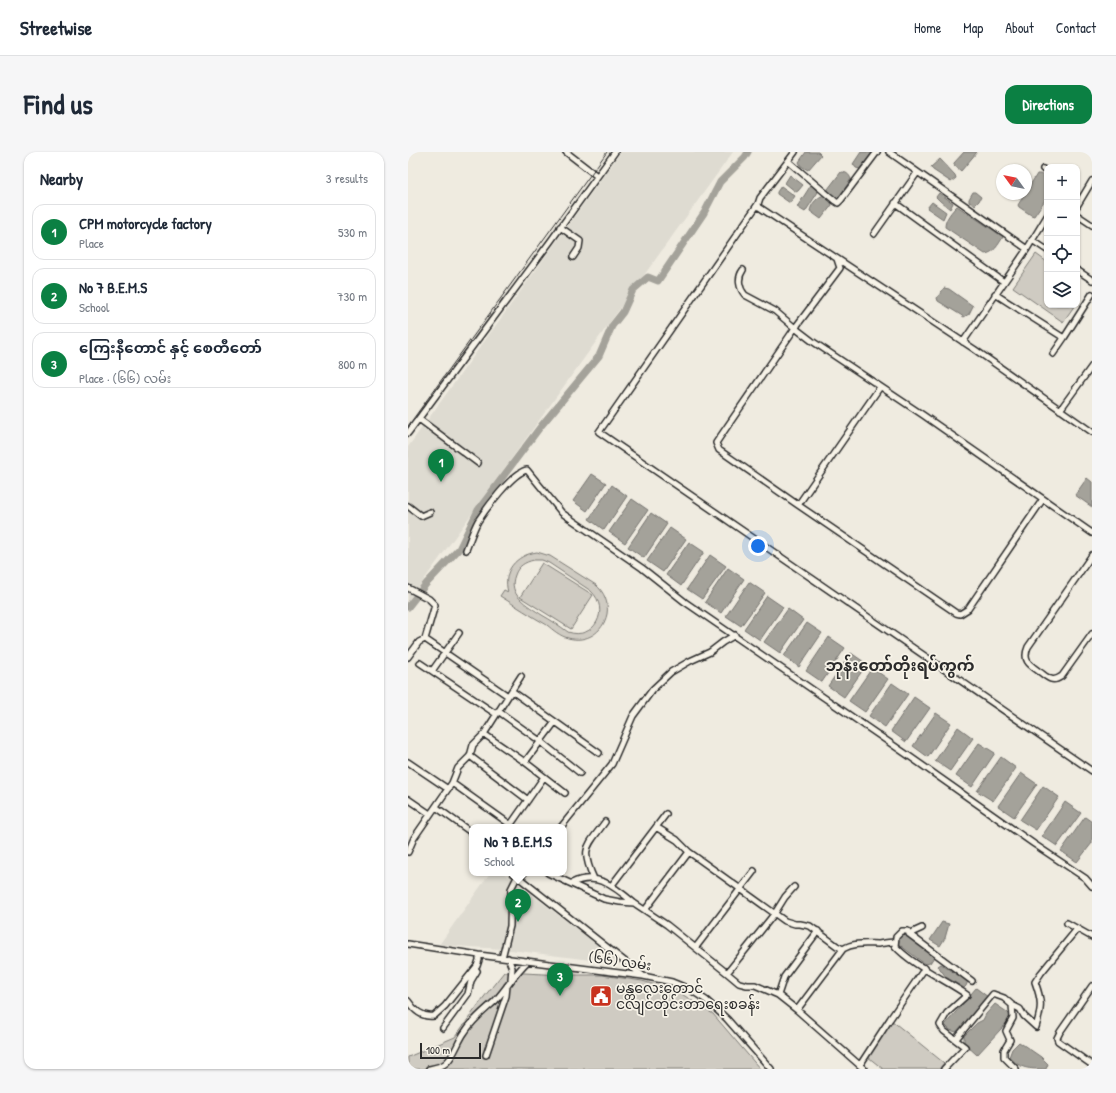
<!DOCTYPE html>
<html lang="en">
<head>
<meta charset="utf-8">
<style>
  :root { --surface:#fff; --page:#f6f6f7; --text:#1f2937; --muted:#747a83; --line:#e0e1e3; --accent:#0b8043 }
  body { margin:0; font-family:"Patrick Hand","Noto Sans Myanmar",sans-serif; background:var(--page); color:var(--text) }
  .controls { position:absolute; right:12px; top:12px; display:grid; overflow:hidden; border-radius:8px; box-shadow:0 1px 3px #0004 }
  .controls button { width:36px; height:36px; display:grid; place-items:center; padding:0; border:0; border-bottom:1px solid var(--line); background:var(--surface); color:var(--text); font:20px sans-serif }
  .compass { position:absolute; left:588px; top:12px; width:36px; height:36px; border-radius:50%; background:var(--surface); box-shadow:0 1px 3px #0004; rotate:303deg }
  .scale { position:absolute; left:12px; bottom:10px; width:61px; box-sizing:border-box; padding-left:4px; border:2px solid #2b2b2b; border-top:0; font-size:11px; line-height:14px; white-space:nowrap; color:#2b2b2b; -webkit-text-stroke:3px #f7f3e8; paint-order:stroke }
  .you { position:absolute; left:350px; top:394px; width:14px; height:14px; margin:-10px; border:3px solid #fff; border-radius:50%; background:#1a73e8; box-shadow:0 0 0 6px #1a73e833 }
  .badge { display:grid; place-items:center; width:26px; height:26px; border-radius:50%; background:var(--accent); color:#fff; font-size:13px; font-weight:700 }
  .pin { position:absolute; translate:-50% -33px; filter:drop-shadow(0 1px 2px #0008) }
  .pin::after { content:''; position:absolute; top:21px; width:14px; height:12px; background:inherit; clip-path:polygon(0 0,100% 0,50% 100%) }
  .popup { position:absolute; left:61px; top:672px; width:98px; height:52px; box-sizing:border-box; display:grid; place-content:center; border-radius:8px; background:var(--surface); filter:drop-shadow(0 1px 3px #0005); font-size:13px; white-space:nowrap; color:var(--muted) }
  .popup b { font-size:15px; color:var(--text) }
  .popup::after { content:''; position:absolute; left:50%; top:100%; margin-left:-8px; border:8px solid transparent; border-top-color:var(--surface) }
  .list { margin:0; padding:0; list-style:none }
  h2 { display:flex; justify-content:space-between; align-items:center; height:52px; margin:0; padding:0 16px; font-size:17px }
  h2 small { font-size:13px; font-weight:400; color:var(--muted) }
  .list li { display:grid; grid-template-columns:26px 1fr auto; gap:12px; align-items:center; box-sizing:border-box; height:56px; margin:0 8px 8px; padding:0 8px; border:1px solid var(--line); border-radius:12px }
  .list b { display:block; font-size:15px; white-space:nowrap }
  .list p { margin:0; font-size:13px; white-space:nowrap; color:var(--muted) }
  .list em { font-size:13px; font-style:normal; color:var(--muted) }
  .icon { flex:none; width:22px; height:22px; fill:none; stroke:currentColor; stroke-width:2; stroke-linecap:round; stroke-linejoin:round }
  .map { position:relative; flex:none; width:684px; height:917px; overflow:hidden; border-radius:12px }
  header { display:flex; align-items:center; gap:24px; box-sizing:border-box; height:56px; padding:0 20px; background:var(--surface); border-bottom:1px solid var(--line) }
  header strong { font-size:19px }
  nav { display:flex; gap:22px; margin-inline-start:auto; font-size:14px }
  .intro { display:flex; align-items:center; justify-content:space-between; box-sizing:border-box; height:96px; padding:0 24px }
  h1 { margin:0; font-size:28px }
  .button { padding:10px 18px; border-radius:12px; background:var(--accent); color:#fff; font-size:14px; font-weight:700 }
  main { display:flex; gap:24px; padding:0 24px }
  aside { flex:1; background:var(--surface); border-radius:12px; box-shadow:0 1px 3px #0004 }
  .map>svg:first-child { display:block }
</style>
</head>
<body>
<header>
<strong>Streetwise</strong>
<nav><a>Home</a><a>Map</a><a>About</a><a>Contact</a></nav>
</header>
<div class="intro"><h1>Find us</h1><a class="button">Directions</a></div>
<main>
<aside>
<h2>Nearby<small>3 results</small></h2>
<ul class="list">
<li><span class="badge">1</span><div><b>CPM motorcycle factory</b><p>Place</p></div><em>530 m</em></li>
<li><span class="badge">2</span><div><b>No 7 B.E.M.S</b><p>School</p></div><em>730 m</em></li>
<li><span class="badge">3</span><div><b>ကြေးနီတောင် နှင့် စေတီတော်</b><p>Place · (၆၆) လမ်း</p></div><em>800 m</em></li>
</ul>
</aside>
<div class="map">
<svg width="684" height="917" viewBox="0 0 684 917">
  <rect width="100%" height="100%" fill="#efebe0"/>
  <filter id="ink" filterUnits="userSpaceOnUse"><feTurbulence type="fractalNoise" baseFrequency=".025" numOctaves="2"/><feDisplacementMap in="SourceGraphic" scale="8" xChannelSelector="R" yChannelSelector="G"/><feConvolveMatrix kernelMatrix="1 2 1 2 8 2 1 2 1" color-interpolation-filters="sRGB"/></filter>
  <g filter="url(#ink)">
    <path fill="#dedbd1" d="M213,0H325L0,450V295Z
      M82,721H95L106,729L214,812L95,797L31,793Z"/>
    <path fill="#cfcbc2" stroke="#7d7b76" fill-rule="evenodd" d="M628,102L639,110V153H667L655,170L605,135Z
      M129,400L142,404L188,433C196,440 201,451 199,462C195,481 178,491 160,486C152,484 145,478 139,473C123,464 108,454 92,444L96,438L100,440C94,419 108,403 129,400ZM126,408H134L141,411L183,439C203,458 186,489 160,480C152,474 143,468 134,463C119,453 99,443 107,423C110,414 117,410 126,408Z
      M134,411L185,443L163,477L112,445Z
      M96,820L155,823H194L234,829L269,839L305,862L352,917H0V905L47,885L76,845Z
      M483,868L536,911L531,917H475L460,905Z"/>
    <path fill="#a4a29a" stroke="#74726e" d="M398,0H410L413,3L400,18L393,14L391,10Z
      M453,0H465L452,17L448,16L445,12Z
      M556,0H569L553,19L546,13V11Z
      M532,7L547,23L548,26L543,30L525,18L523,15Z
      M433,20C438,20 441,22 443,27L432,44L428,45L420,40V37Z
      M629,22H632L639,26V45L626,64L623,63L611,55L610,53Z
      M382,23L395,33L390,39L388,40L377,31Z
      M403,33L410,40L397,60L389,55Z
      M373,34L387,44L382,51L369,42V40Z
      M565,40H567L573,45L571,49L567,53L561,50V47Z
      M531,41L545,51L542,57L532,49L528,45Z
      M417,43L422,48L424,53L413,67L402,59C403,52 410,44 417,43Z
      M524,50L538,60L535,67L519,56Z
      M549,54L594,84L595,85C590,93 586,101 577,102L537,75C537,67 544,59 549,54Z
      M536,136L541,137L565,154L561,162L556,165L530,149L529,146Z
      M184,322L198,331L179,359L165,349Z
      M679,326L684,330V355L667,343Z
      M204,333L219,344L196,378L181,367Z
      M224,347L240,358L217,391L201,380Z
      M243,361L259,372L236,406L220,395Z
      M262,376L278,387L255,420L239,409Z
      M281,390L296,400L273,434L258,423Z
      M302,403L318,414L294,447L279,437Z
      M320,416L336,427L313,461L297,450Z
      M341,430L357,441L333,474L318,464Z
      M359,444L375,455L352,488L336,477Z
      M380,457L395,468L372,501L356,490Z
      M399,471L414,481L391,515L376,504Z
      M421,485L437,496L414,530L398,519Z
      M443,501L459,512L436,545L420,534Z
      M464,516L480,527L457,560L441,549Z
      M484,531L500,542L477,575L461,564Z
      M506,545L522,556L498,590L483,579Z
      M528,561L543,571L520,605L505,594Z
      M550,575L565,586L542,619L527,609Z
      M571,591L587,601L564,635L548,624Z
      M593,605L608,616L585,649L569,639Z
      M613,621L629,632L606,665L590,654Z
      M635,634L651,645L628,678L612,668Z
      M657,650L673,661L649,694L634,684Z
      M677,665L684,670V691L669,710L653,699Z
      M534,770L541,772L537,786L532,794L522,788Z
      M496,781L525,803L526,805L522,811L517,812L489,791C490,786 491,782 496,781Z
      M533,812L560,829L558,834L556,836L538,825L530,814Z
      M568,836L580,845L548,880L542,878L537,873Z
      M587,852L599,860L604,865L569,903L556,891V884L569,871L575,868L578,862Z
      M611,890L633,905L640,912L638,917C620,917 613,917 601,905L604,897Z"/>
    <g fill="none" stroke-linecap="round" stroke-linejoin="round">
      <path stroke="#a4a29a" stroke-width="7" d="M0,455L18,432L51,397L70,358L133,274L191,204L204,174L215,160L225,138L240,125L250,129L296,61L312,30L337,5L340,0"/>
      <g stroke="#2b2b2b" stroke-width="8">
        <path id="minor" d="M158,0L189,24
          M387,0L352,46L350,52L351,55L566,197L684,280
          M481,0L619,97
          M380,9L427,49L430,51L433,48L469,0
          M635,17L639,20
          M487,51L596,130
          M350,52L191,280L684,619
          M669,54L684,29
          M669,63L684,73
          M152,75L172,89L171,96L165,105
          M466,82L509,21
          M624,88L639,98
          M429,107L432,116L387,176L404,189L515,263L684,381
          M335,118C329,126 331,136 337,143L367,159L387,176L389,174
          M669,118L684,128
          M587,142L656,186L645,202
          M387,176L312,285L308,291L311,298L390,353L472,235
          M656,186L684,142
          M555,190L619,97L639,64
          M652,258L684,214
          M11,267L70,311
          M0,281L142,90L207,0
          M390,353L548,461L552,462L560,457L635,347
          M0,354L13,364L22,360
          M58,398C62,388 65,378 70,369C78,357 105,320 119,318L154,361L234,416L277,450L501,604L626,692L677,726L684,734
          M684,403L620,495C614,509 622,513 632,520C635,522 639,526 643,527C647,529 651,526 654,524L684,482
          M0,436L21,447L27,453L17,487
          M0,505L11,490L17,487L100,544
          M12,511L88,562
          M24,519L51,481
          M104,539L191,601
          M90,559L132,589L172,621
          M76,582L117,610L157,641
          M62,604L120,648
          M0,610L40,637
          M117,610L147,570
          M44,631L103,673
          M0,647L22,662
          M28,655L64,681
          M101,675L136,625
          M153,675L204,612L225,564L245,537L263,520L282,509L302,500L315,490L327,483
          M248,675L269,688L281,700
          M0,700L6,686L44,631L50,616L62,604L65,593L76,582L113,524
          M105,721L234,823
          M140,721L196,747L212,750L226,751L259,773L319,821L331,831L339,833H347L370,843L389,858L456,917
          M111,727L116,721
          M186,727C172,696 179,695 197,670
          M164,731C189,719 207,735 226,751
          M204,733L258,662
          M237,758L281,700L377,769L387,772H392L402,774L429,794L435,797C446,790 458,792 470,792C476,791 481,790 487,790
          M659,771L684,785
          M501,782L514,776
          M0,792L71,803L235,824L264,830L281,837L298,848L319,867L363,917
          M288,795L346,719
          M94,806L102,774L103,737L109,725
          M100,806L104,816L103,827
          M319,821L367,761L377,745L386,735
          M684,834L652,880L649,886L650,889L684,913
          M370,843L376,825L410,779
          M0,849C6,858 14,866 26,864L37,854L69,814L71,808V803
          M604,853L605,866L598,879L602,888L596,898V905L608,917
          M389,858L435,797
          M35,876L60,842L63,829L69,819
          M548,887L585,842L596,846L604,853L612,857L616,864L628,875C634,855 634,849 627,830L633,821L669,777
          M78,903L98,844L99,834
          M452,913L482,867L517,816
          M21,917C26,916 33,915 38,911C47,903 50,889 57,880C65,867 76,859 87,849C99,836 107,821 120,809
          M536,917L557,895L536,879L532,873L539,861L559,843C538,828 504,813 487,794L488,785L494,779H500L501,782L564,829"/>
      </g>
      <use href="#minor" stroke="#f7f3e8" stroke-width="5"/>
      <path stroke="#2b2b2b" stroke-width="1" d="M0,274L199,0"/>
    </g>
  </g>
  <defs>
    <g id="civic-square" transform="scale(1.15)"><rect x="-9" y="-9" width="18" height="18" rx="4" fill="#c8321e" stroke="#f7f3e8"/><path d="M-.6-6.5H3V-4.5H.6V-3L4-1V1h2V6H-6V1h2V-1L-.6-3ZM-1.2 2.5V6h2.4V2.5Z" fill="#fff"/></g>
  </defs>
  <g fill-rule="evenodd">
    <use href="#civic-square" x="193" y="844"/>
  </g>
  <g text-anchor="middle" stroke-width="3.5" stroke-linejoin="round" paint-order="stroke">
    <g font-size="14" fill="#2b2b2b" stroke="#f7f3e8">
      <text transform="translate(212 809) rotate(8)" y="5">(၆၆) လမ်း</text>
    </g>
    <g font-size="14" fill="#2b2b2b" stroke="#f7f3e8" text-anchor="start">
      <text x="208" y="841">မန္တလေးတောင်<tspan x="208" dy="16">ငလျင်တိုင်းတာရေးစခန်း</tspan></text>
    </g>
    <g font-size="16" font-weight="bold" fill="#2b2b2b" stroke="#f7f3e8">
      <text x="492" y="519">ဘုန်းတော်တိုးရပ်ကွက်</text>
    </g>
  </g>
</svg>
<div class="controls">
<button>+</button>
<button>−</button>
<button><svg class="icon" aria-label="locate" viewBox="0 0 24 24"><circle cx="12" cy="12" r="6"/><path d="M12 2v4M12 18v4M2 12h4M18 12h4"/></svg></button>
<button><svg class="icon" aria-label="layers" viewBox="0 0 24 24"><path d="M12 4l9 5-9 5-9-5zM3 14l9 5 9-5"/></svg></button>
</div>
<svg class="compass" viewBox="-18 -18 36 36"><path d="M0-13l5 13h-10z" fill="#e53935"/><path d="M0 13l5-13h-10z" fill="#747a83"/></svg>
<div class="scale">100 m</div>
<div class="you"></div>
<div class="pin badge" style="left:33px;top:330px">1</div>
<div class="pin badge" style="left:110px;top:770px">2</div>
<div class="popup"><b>No 7 B.E.M.S</b>School</div>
<div class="pin badge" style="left:152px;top:844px">3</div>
</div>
</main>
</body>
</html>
